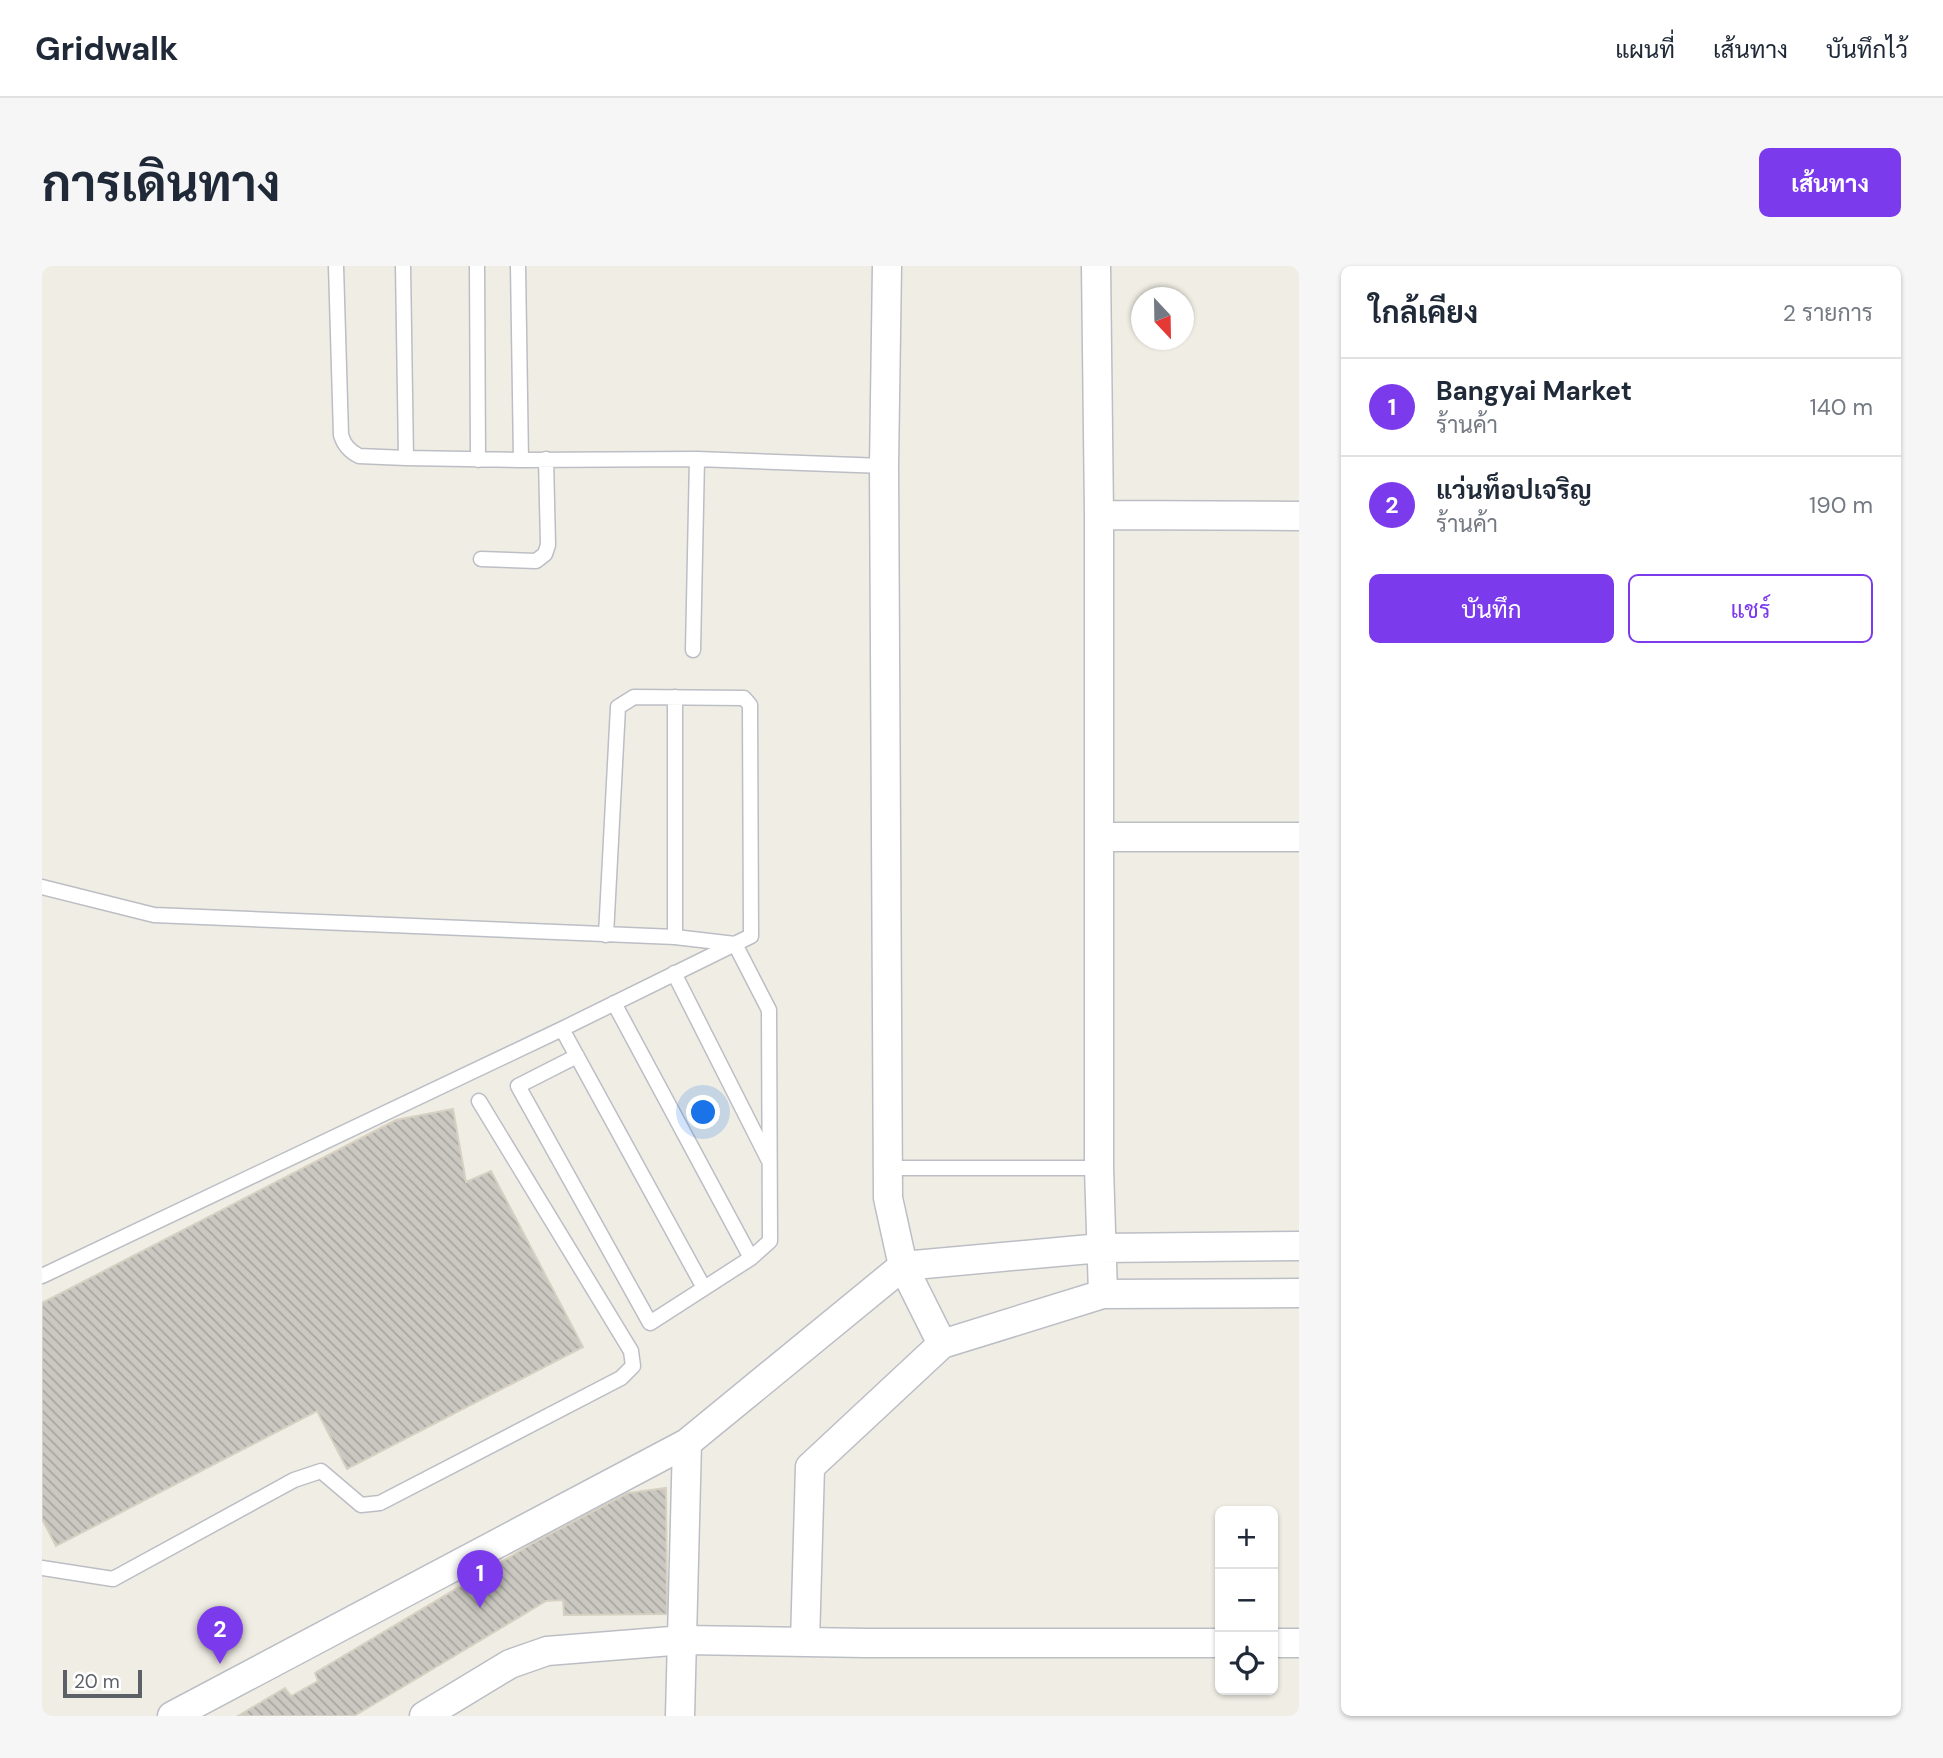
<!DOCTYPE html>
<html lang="th">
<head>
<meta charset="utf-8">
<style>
  :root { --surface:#fff; --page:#f6f6f7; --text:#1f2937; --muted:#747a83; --line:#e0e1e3; --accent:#7c3aed }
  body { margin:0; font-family:"DM Sans",Sarabun,sans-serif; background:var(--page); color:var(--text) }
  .controls { position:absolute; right:21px; bottom:21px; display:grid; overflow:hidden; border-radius:10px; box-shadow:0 2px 5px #0004 }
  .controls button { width:63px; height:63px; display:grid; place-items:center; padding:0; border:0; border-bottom:2px solid var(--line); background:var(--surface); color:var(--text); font:35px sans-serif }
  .compass { position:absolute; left:1089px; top:21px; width:63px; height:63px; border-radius:50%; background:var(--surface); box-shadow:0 2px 5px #0004; rotate:158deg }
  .scale { position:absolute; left:21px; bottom:18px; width:79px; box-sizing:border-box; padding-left:7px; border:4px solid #5c6067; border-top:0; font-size:19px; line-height:24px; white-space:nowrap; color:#5c6067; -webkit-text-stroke:5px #fff; paint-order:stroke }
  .you { position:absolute; left:662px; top:847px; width:24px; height:24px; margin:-18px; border:5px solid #fff; border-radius:50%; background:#1a73e8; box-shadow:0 0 0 10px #1a73e833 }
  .badge { display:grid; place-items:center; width:46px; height:46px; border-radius:50%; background:var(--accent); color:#fff; font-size:23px; font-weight:700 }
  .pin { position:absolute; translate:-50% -58px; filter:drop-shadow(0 2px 4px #0008) }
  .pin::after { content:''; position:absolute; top:37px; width:24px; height:21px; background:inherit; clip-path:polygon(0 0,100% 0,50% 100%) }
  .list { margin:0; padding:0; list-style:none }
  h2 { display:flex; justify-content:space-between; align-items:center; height:91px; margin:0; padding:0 28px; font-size:30px }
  h2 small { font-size:23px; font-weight:400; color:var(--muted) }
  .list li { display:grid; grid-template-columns:46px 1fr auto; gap:21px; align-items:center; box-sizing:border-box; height:98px; padding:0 28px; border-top:2px solid var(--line) }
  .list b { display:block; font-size:26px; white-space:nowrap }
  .list p { margin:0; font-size:23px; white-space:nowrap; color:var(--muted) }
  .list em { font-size:23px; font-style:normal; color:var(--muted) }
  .actions { display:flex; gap:14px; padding:21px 28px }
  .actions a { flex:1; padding:16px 0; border:2px solid var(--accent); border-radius:10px; text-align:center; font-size:24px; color:var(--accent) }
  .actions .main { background:var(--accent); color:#fff }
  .icon { flex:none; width:38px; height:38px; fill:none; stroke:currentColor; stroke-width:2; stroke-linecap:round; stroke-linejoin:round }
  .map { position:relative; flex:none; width:1257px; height:1450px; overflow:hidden; border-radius:10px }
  header { display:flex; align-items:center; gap:42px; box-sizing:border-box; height:98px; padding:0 35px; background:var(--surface); border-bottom:2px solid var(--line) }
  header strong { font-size:33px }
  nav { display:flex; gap:38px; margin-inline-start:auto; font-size:24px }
  .intro { display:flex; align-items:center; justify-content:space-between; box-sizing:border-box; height:168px; padding:0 42px }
  h1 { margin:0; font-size:49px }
  .button { padding:18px 32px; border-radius:10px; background:var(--accent); color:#fff; font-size:24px; font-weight:700 }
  main { display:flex; gap:42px; padding:0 42px }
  aside { flex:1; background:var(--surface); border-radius:10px; box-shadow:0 2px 5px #0004 }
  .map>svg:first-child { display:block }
</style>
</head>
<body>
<header>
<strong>Gridwalk</strong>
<nav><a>แผนที่</a><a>เส้นทาง</a><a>บันทึกไว้</a></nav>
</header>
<div class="intro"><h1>การเดินทาง</h1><a class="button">เส้นทาง</a></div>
<main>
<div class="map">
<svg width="1257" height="1450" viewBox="0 0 1257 1450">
  <defs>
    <pattern id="building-back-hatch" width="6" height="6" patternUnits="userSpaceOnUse" patternTransform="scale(1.75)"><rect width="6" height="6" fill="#cbc8c1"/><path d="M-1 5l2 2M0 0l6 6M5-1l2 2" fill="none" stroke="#a8a6a1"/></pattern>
  </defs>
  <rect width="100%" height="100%" fill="#f0eee4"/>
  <path fill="url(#building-back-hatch)" stroke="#d6d1c2" stroke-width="2" d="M411,843L424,916L449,905L541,1081L305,1203L275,1145L14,1280L0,1253V1037L354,854Z
    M624,1222L625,1348L522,1349L521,1334L504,1335L312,1450H196L243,1422L249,1430L276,1415L273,1407L491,1277L586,1227Z"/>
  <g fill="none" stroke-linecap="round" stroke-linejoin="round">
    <g stroke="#bcbec5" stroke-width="17">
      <path id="lane" d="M294,0L299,169C302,179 307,185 317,190L364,192
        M361,0L364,192L479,194
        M435,0L436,194
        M476,0L479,194L655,193L842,200
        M439,293L494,295L503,288L506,279L504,193
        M651,384L655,193
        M0,621L112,649L633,671L693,678L727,744L728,975L709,992L608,1057L476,820L535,790
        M633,671V431
        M632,707L726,893
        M572,737L709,992
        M520,763L662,1022
        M846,902H1057
        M0,1010L520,763L709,670L708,439L702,432L592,431L576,441L564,669
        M0,1302L71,1313L252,1214L279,1205L319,1239L338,1237L579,1112L591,1100L589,1085L437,835"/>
    </g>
    <g stroke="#bcbec5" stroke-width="31">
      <path id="street" d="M845,0L842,200L846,932L861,1000L900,1078
        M1054,0L1057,249V902L1061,1028
        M1057,249L1257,250
        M1058,571H1257
        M763,1376L768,1201L900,1078L1061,1028L1257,1027
        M1231,1377H1257
        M130,1450L645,1177L861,1000L1059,982L1257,980
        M382,1450L468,1398L505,1385L642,1374L823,1377H1178
        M638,1450L645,1177"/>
    </g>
    <use href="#lane" stroke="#fff" stroke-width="14"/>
    <use href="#street" stroke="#fff" stroke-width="28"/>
  </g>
</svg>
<div class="controls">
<button>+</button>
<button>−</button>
<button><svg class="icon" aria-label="locate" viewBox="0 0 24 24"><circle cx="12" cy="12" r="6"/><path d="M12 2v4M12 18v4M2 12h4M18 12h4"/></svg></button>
</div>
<svg class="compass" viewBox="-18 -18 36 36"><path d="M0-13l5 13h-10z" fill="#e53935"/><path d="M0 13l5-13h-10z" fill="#747a83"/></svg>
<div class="scale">20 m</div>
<div class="you"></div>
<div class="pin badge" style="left:438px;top:1342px">1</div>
<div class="pin badge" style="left:178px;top:1398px">2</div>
</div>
<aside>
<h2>ใกล้เคียง<small>2 รายการ</small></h2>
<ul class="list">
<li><span class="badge">1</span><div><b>Bangyai Market</b><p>ร้านค้า</p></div><em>140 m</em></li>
<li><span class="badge">2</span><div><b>แว่นท็อปเจริญ</b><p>ร้านค้า</p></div><em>190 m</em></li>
</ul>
<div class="actions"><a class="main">บันทึก</a><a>แชร์</a></div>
</aside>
</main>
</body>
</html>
